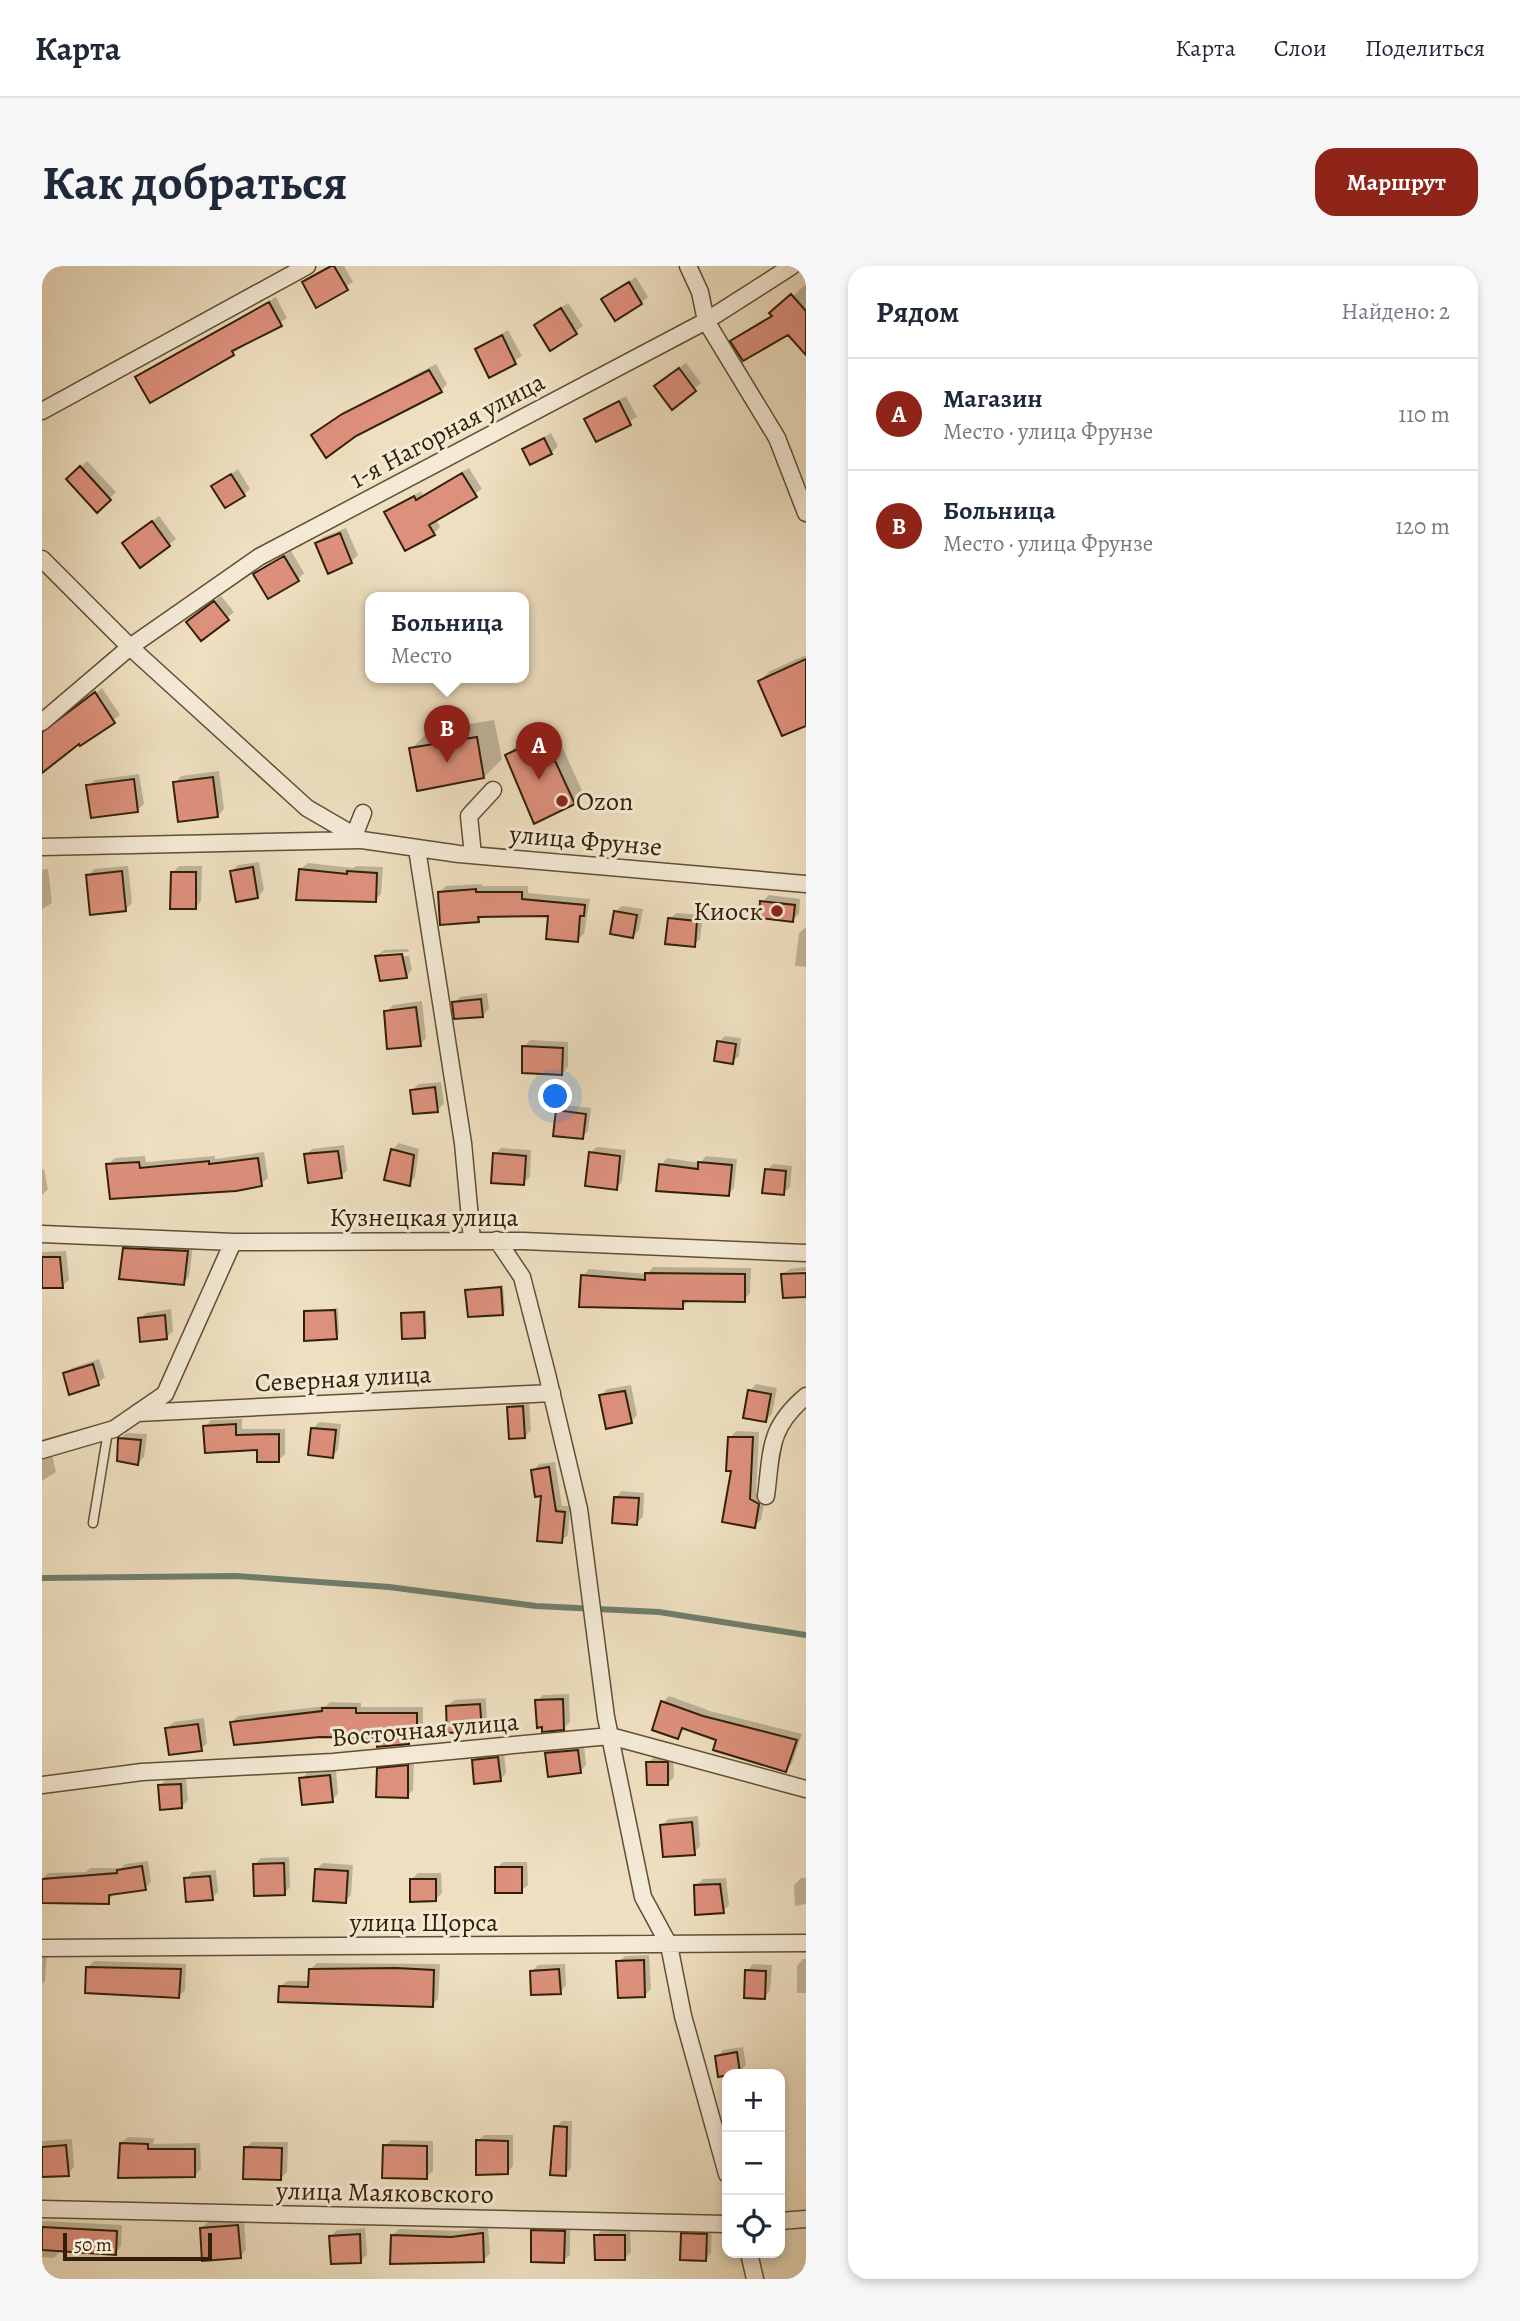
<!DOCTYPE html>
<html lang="ru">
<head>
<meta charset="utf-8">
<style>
  :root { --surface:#fff; --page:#f6f6f7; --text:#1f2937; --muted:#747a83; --line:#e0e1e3; --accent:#8f2418 }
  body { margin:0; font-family:Alegreya,serif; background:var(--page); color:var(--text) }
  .controls { position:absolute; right:21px; bottom:21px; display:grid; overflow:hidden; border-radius:14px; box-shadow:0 4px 10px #0003 }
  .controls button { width:63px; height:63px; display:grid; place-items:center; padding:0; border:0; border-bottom:2px solid var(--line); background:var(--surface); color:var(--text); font:35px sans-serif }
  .scale { position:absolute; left:21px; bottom:18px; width:149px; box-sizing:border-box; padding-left:7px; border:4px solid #312005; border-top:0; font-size:19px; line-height:24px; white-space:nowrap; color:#312005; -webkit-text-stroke:5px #f4ead6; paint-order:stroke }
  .you { position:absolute; left:514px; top:831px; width:24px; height:24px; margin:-18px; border:5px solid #fff; border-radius:50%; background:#1a73e8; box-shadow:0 0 0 10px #1a73e833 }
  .badge { display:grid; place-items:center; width:46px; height:46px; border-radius:50%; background:var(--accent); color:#fff; font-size:23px; font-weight:700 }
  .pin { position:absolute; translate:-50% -58px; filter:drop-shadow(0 2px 4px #0008) }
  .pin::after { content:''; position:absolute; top:37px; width:24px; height:21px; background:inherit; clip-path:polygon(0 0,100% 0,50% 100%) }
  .popup { position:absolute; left:323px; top:326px; width:164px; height:91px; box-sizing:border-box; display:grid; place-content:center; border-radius:14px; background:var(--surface); filter:drop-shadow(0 2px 5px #0005); font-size:23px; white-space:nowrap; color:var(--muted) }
  .popup b { font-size:26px; color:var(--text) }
  .popup::after { content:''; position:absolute; left:50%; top:100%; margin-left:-14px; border:14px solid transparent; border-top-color:var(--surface) }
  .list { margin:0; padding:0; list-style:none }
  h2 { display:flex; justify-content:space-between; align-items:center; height:91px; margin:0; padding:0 28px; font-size:30px }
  h2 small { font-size:23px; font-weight:400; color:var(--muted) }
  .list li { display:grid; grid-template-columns:46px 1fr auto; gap:21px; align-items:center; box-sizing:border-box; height:112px; padding:0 28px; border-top:2px solid var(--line) }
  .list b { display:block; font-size:26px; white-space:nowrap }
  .list p { margin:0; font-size:23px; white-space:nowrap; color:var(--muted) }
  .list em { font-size:23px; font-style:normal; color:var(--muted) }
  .icon { flex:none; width:38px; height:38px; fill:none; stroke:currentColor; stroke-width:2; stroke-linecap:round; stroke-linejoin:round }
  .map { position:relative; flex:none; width:764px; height:2013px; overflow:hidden; border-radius:21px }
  header { display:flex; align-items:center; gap:42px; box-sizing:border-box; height:98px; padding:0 35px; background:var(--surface); border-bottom:2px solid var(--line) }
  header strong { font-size:33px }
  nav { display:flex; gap:38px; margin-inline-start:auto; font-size:24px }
  .intro { display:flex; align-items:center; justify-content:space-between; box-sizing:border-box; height:168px; padding:0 42px }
  h1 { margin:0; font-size:49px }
  .button { padding:18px 32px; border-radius:21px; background:var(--accent); color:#fff; font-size:24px; font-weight:700 }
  main { display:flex; gap:42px; padding:0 42px }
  aside { flex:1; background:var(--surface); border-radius:21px; box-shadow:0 4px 10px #0003 }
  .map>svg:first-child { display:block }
</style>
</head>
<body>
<header>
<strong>Карта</strong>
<nav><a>Карта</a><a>Слои</a><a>Поделиться</a></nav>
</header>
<div class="intro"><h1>Как добраться</h1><a class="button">Маршрут</a></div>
<main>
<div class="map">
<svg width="764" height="2013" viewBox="0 0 764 2013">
  <rect width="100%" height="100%" fill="#eedfc0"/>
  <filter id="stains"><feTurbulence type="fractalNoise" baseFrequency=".00286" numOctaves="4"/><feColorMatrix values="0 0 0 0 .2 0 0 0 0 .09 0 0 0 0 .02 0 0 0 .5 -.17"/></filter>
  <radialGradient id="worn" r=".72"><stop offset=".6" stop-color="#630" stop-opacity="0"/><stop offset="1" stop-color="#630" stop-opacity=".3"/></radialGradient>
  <path fill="#0003" d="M287,0H302L311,16L275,39L262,17Z
    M594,11L606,31L599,37L562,33Z
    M764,18V79L746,67L690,75L731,49Z
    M234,31L245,52L191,87L95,111Z
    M526,37L541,60L509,83L494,59Z
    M466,64L480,90L448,109L435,83Z
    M644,97L659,117L631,141L621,114Z
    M394,98L405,118L399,125L271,169L309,143Z
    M584,130L595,151L555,174L544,153Z
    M509,167L516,180L509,187L483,183Z
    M45,195L74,226L55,244L26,213Z
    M427,202L440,223L394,253L398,261L392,267L344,246L379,225L381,229Z
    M196,203L208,223L201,229L172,221Z
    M117,250L134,273L98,300L89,271Z
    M304,262L316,289L309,296L275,277L281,271Z
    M249,285L262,307L256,313L214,308Z
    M179,330L192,346L185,352L152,350Z
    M764,389V458L718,415L728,405Z
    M60,422L78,449L39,478L37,475L0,504V471Z
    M452,454L460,493L442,511L369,483L387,465Z
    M512,463L541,527L531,537L465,489L474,480Z
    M177,505L182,543L176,550L133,517L139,510Z
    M97,508L102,538L95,544L46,520L53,514Z
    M217,596L222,624L216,631L190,605L196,599Z
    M266,597L311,602L314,600L341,601L339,628L333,634L256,633L259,603Z
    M86,600L90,637L84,643L46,610L52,603Z
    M137,600H160L159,635L153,642L130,607Z
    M6,603L10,637L0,643V604Z
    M440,618V620H486V627L548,633L542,668L535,674L508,648L442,649L436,655L398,626L404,620Z
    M727,629L758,633L757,648L750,654L720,636Z
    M580,640L601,643L597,664L591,670L573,646Z
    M634,647L661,649L658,673L652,679L628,653Z
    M764,661V701L753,700L757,667Z
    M366,683L367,686L340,687V691L367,690L370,704L364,711L335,690L342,684Z
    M445,727L447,743L441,749L412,737L418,731Z
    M380,735L384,772L378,778L344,746L351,739Z
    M683,770L699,772L697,790L690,796L677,776Z
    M488,774L526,776V801L520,808L482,781Z
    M399,816L402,838L395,844L370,825L376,818Z
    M522,839L549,842L546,865L540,871L516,845Z
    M357,877L377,883L373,911L367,918L345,913L351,883Z
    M302,879L305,904L299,911L264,889L270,883Z
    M555,881L584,884L580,916L574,922L548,887Z
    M459,882L489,884L488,911L481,917L453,888Z
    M222,886L226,912L219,918L66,899L73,892L103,890L104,896L173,890V893Z
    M664,890L695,893L692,922L686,928L619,899L625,892L658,897Z
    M731,898L750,900L748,921L741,927L725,904Z
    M2,903L6,923L0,929V904Z
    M89,976L151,979L147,1011L141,1017L82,983Z
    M24,985L27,1014L20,1020L0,1021V986Z
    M611,1001L709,1002L708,1027L702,1034L647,1033L640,1042L541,1010L547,1003L605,1008Z
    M764,1001V1005L745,1006V1010L764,1008V1029L741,1009L748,1003Z
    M461,1019L463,1045L460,1048L425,1025Z
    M296,1042L297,1068L294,1071L264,1046Z
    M129,1043L131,1065L125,1071L98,1053L104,1047Z
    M384,1044L385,1068L382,1070L361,1048Z
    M57,1093L63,1111L56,1117L23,1108L30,1102Z
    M714,1118L735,1122L730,1148L724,1154L708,1125Z
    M589,1119L595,1149L589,1156L559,1129L565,1123Z
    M487,1134L489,1164L483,1171L467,1142L473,1135Z
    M200,1153V1163H243V1188L237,1194L163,1161L169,1154Z
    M277,1156L299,1158L296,1184L290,1190L271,1163Z
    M694,1165L717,1166L714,1227L723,1232L719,1254L712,1260L691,1204L688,1172Z
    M85,1167L105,1168L102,1191L96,1197L78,1173Z
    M0,1188H10L14,1206L0,1215Z
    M513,1196L520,1240H528L526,1269L519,1275L491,1205L497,1198Z
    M580,1225L602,1227L601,1251L594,1257L574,1231Z
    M527,1428L528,1456L522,1462L495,1435L501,1429Z
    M627,1430L668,1445L760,1468L750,1497L744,1504L676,1473L643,1462L636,1471L621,1436Z
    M444,1432L445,1457L439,1464L405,1440L412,1434Z
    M288,1436L319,1437V1441H381V1464L366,1477L337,1470L190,1456L196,1450L284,1440Z
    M162,1452L165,1477L159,1483L125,1462L132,1456Z
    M542,1478L544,1499L538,1506L504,1487L511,1481Z
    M462,1486L464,1507L458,1514L432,1495L438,1488Z
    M612,1491H631L632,1511L626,1517L606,1497Z
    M372,1494L371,1524L365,1530L337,1503L343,1497Z
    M294,1504L296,1528L290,1534L259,1513L266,1506Z
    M144,1512L146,1534L139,1541L118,1520L124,1513Z
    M656,1550L658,1580L652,1587L620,1559L626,1553Z
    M247,1591L248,1621L242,1628L213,1598L219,1592Z
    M106,1595L109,1616L103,1622L73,1626L66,1636L0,1635V1613L6,1607L44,1606L48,1602H79L83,1598Z
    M461,1596H485L486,1619L479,1625L455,1602Z
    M281,1597L311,1599L309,1629L303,1635L275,1603Z
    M174,1604L176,1626L170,1632L144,1613L150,1606Z
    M376,1607H399L400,1627L394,1633L369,1614Z
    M684,1612L687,1639L681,1645L654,1620L661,1613Z
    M759,1612H764V1638L753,1640L752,1619Z
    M0,1686L5,1687L3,1715L0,1718Z
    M607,1689L609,1723L602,1730L576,1696L583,1690Z
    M761,1693H764V1727H755V1700Z
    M52,1695L144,1698L143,1724L136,1731L46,1701Z
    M275,1697L398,1698L396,1733L390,1739L238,1721L245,1715H268L269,1703Z
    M523,1698L524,1719L518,1726L489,1706L496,1699Z
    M711,1698L730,1699L728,1725L722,1731L705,1705Z
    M701,1781L704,1799L698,1805L675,1791L681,1784Z
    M685,1836V1857L684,1858L681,1840Z
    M520,1855H530L529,1902L523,1909L513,1861Z
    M442,1869H471V1900L465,1907L436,1875Z
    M86,1871L112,1872L111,1878L158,1877L159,1903L152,1910L79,1877Z
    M30,1873L32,1901L26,1908L0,1909V1875Z
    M349,1874L391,1875V1905L384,1911L343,1880Z
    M210,1876H246L245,1906L239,1912L203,1882Z
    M202,1954L204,1984L198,1990L160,1962L166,1956Z
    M0,1955L80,1959L79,1980L73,1987L18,1985L12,1992L0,1991Z
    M498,1959H528V1989L521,1995L491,1965Z
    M446,1961L448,1988L441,1994L350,1970L357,1963L416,1965Z
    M323,1962L325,1989L318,1995L289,1970L295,1964Z
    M647,1962H670L669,1987L663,1994L640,1968Z
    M588,1963L589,1986L583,1992L554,1970L560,1964Z"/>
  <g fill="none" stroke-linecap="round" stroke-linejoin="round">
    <path stroke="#6f7e6d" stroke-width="6" d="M0,1312L194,1310L347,1321L494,1340L617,1346L764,1369"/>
  </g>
  <path fill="#dd907c" stroke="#312005" stroke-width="2" d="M289,0H292L306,24L274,42L260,16Z
    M587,16L600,38L573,55L559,33Z
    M749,28L764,45V89L746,69L701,95L688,75L730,50L727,47Z
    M227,36L240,60L190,85L192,89L108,137L93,111Z
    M519,42L535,68L508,85L492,59Z
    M460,69L474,98L447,112L433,83Z
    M637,102L654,125L630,144L612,120Z
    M387,104L400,126L314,170L284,192L269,169L300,148Z
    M577,135L589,159L554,176L542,153Z
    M502,172L510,188L488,199L480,183Z
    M38,200L69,234L55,247L24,213Z
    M420,207L435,231L387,259L393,269L363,285L342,246L372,230L374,234Z
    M189,208L203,230L183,242L169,220Z
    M110,255L128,280L98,302L80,277Z
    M298,267L310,297L286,308L273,277Z
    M242,290L257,315L226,333L211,308Z
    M172,335L187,354L159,375L144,356Z
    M764,393V460L740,470L716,415Z
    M53,426L73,457L38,480L37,478L0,507V466Z
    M435,471L442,512L375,525L367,482Z
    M502,471L533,538L492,558L463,489Z
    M171,511L176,551L136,556L131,516Z
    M92,513L96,546L49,552L44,519Z
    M211,601L216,632L194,636L188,605Z
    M257,603L305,608V605L335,607L334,636L254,634Z
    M80,605L84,645L48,649L44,609Z
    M129,606H154V643H128Z
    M434,623V626H480V633L543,639L542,650H538L536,676L504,673L506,650L436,651L437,656L398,659L396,626Z
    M718,635L753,639L751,656L717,652Z
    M572,645L595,649L591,672L568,668Z
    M626,652L655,655L653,681L623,678Z
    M360,688L365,712L338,715L333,690Z
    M439,733L441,751L412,753L410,736Z
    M374,741L379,780L345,783L342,745Z
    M675,775L694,778L691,798L672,795Z
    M480,780L521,782L520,809L480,807Z
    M393,821L396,846L371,848L368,824Z
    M514,844L544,848L541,873L511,870Z
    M349,883L372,889L368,920L342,914Z
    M296,885L300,912L266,917L262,888Z
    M547,886L578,890L575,924L543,920Z
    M451,887L484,890L482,919L449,917Z
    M216,892L220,920L194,925L68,933L64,898L97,896L98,902L167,895V898Z
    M656,896L690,899L687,930L614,925L617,898L656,903Z
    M723,903L744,905L742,929L720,927Z
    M81,982L146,985L142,1019L77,1013Z
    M0,991H18L21,1022H0Z
    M603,1007L703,1008V1036L641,1035V1043L537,1041L539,1009L603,1014Z
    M764,1007V1031L741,1032L739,1008Z
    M459,1021L461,1049L426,1051L423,1024Z
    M293,1044L295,1073L262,1075V1045Z
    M382,1046L383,1072L360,1073L359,1047Z
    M123,1049L125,1073L98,1076L96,1052Z
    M51,1098L57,1119L27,1129L21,1107Z
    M706,1124L729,1128L724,1156L701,1152Z
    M583,1125L590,1157L564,1163L557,1129Z
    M481,1140L483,1172L467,1173L465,1141Z
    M194,1158V1169L237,1168V1196H215V1184L163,1187L161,1160Z
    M269,1162L294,1164L291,1192L266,1189Z
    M686,1171H711L708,1233L717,1238L713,1262L680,1256L689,1205H684Z
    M76,1172L99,1174L96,1199L75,1195Z
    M507,1201L514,1245L523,1246L520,1277L495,1275L499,1230L493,1231L489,1204Z
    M572,1231L597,1232L595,1259L570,1257Z
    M521,1433L522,1464L500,1466V1461L495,1462L493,1434Z
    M619,1435L661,1450L755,1474L744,1506L671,1484L674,1474L640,1462L636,1473L610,1464Z
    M438,1438L440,1465L405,1467L404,1440Z
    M280,1442H314V1447H375V1472H367V1478L335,1481L336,1472L278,1471L192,1479L188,1456L280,1445Z
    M156,1458L160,1485L127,1489L123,1462Z
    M536,1484L539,1507L506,1511L503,1487Z
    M456,1491L459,1515L432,1518L430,1494Z
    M604,1496H626V1519H605Z
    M366,1499V1532L334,1531L335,1502Z
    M288,1509L291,1536L260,1539L257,1512Z
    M139,1518L140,1542L118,1544L116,1519Z
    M650,1556L653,1589L621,1591L618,1559Z
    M242,1597L243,1629L212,1630L211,1598Z
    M100,1600L104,1624L67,1629V1638L0,1637V1613L75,1607V1604Z
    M453,1601H480V1627H453Z
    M273,1603L306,1605L304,1637L271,1635Z
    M168,1610L171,1634L144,1636L142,1612Z
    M368,1613H394V1635L368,1636Z
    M678,1618L682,1647L653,1649L652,1619Z
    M602,1694L603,1731L576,1732L574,1695Z
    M44,1701L139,1703L137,1732L43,1727Z
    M354,1702L392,1704L391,1741L236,1736L237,1720L266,1721L267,1703Z
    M517,1703L519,1728L489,1729L488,1705Z
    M703,1704L724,1705L723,1733L702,1732Z
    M695,1786L698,1807L676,1811L673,1790Z
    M512,1860L525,1861L524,1910L508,1909Z
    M434,1874L466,1875V1908L434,1909Z
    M78,1877L106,1878V1883H153V1911L76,1912Z
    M24,1879L27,1910L0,1911V1881Z
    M341,1879L385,1880V1913L340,1912Z
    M202,1881L240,1882L239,1914L201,1913Z
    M196,1959L199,1992L160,1995L158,1962Z
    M0,1961L75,1965L74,1989L0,1984Z
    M489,1964L523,1965L522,1997L489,1996Z
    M441,1967L442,1996L348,1998L349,1969L409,1971Z
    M639,1967L665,1968L664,1995L638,1994Z
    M318,1968L319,1997L289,1998L287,1970Z
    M552,1969H583V1994H553Z"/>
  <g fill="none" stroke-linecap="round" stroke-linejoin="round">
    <g stroke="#605034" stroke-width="11">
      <path id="service" d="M51,1257L66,1165"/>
    </g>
    <g stroke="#605034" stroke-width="19">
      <path id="minor" d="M646,0L658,26L664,55L735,172L764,247
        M0,145L265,0
        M0,293L88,381L265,542L320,574L417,588L764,618
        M0,456L88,381L217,291L664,55L750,0
        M312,570L321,547
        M0,581L317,574
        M375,583L421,877L430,974
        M431,589L427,550L451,524
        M0,968L191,976L481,975L764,987
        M455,974L480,1011L505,1108L537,1243L564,1451L601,1631L627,1679L641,1750L685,1908
        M95,1147L510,1127
        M0,1184L72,1163L123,1128L191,976
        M724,1230C730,1184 726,1162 764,1130
        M0,1519L100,1506L291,1496L568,1470L764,1523
        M0,1682L764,1677
        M0,1943L685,1958
        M738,1955L764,1953
        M707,1987L713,2013"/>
    </g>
    <use href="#service" stroke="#f4ead6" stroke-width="8"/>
    <use href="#minor" stroke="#f4ead6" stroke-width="16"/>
  </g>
  <g fill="#8f2418" stroke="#f4ead6" stroke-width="2.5">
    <circle cx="520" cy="535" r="7"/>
    <circle cx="735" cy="645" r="7"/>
  </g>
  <g text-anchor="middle" stroke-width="6" stroke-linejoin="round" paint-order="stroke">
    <g font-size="26" fill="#312005" stroke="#f4ead6">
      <text transform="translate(405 164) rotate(-28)" y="9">1-я Нагорная улица</text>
      <text transform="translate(544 574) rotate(5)" y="9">улица Фрунзе</text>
      <text x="382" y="960">Кузнецкая улица</text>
      <text transform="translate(301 1112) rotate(-3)" y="9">Северная улица</text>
      <text transform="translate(383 1463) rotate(-5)" y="9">Восточная улица</text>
      <text x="382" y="1665">улица Щорса</text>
      <text transform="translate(343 1926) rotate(1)" y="9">улица Маяковского</text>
    </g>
    <g font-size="26" fill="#312005" stroke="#f4ead6" text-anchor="start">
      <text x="534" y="544">Ozon</text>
      <text x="721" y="654" text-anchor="end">Киоск</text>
    </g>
  </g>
  <rect width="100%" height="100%" filter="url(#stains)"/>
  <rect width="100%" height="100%" fill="url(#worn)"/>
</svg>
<div class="controls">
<button>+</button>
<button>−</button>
<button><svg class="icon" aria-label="locate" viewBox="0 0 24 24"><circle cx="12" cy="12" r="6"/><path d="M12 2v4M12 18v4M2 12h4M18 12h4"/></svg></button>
</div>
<div class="scale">50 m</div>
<div class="you"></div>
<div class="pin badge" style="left:497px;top:514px">A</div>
<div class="pin badge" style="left:405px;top:497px">B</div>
<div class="popup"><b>Больница</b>Место</div>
</div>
<aside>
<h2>Рядом<small>Найдено: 2</small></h2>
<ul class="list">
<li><span class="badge">A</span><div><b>Магазин</b><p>Место · улица Фрунзе</p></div><em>110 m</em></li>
<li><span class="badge">B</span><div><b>Больница</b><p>Место · улица Фрунзе</p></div><em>120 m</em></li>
</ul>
</aside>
</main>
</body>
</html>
